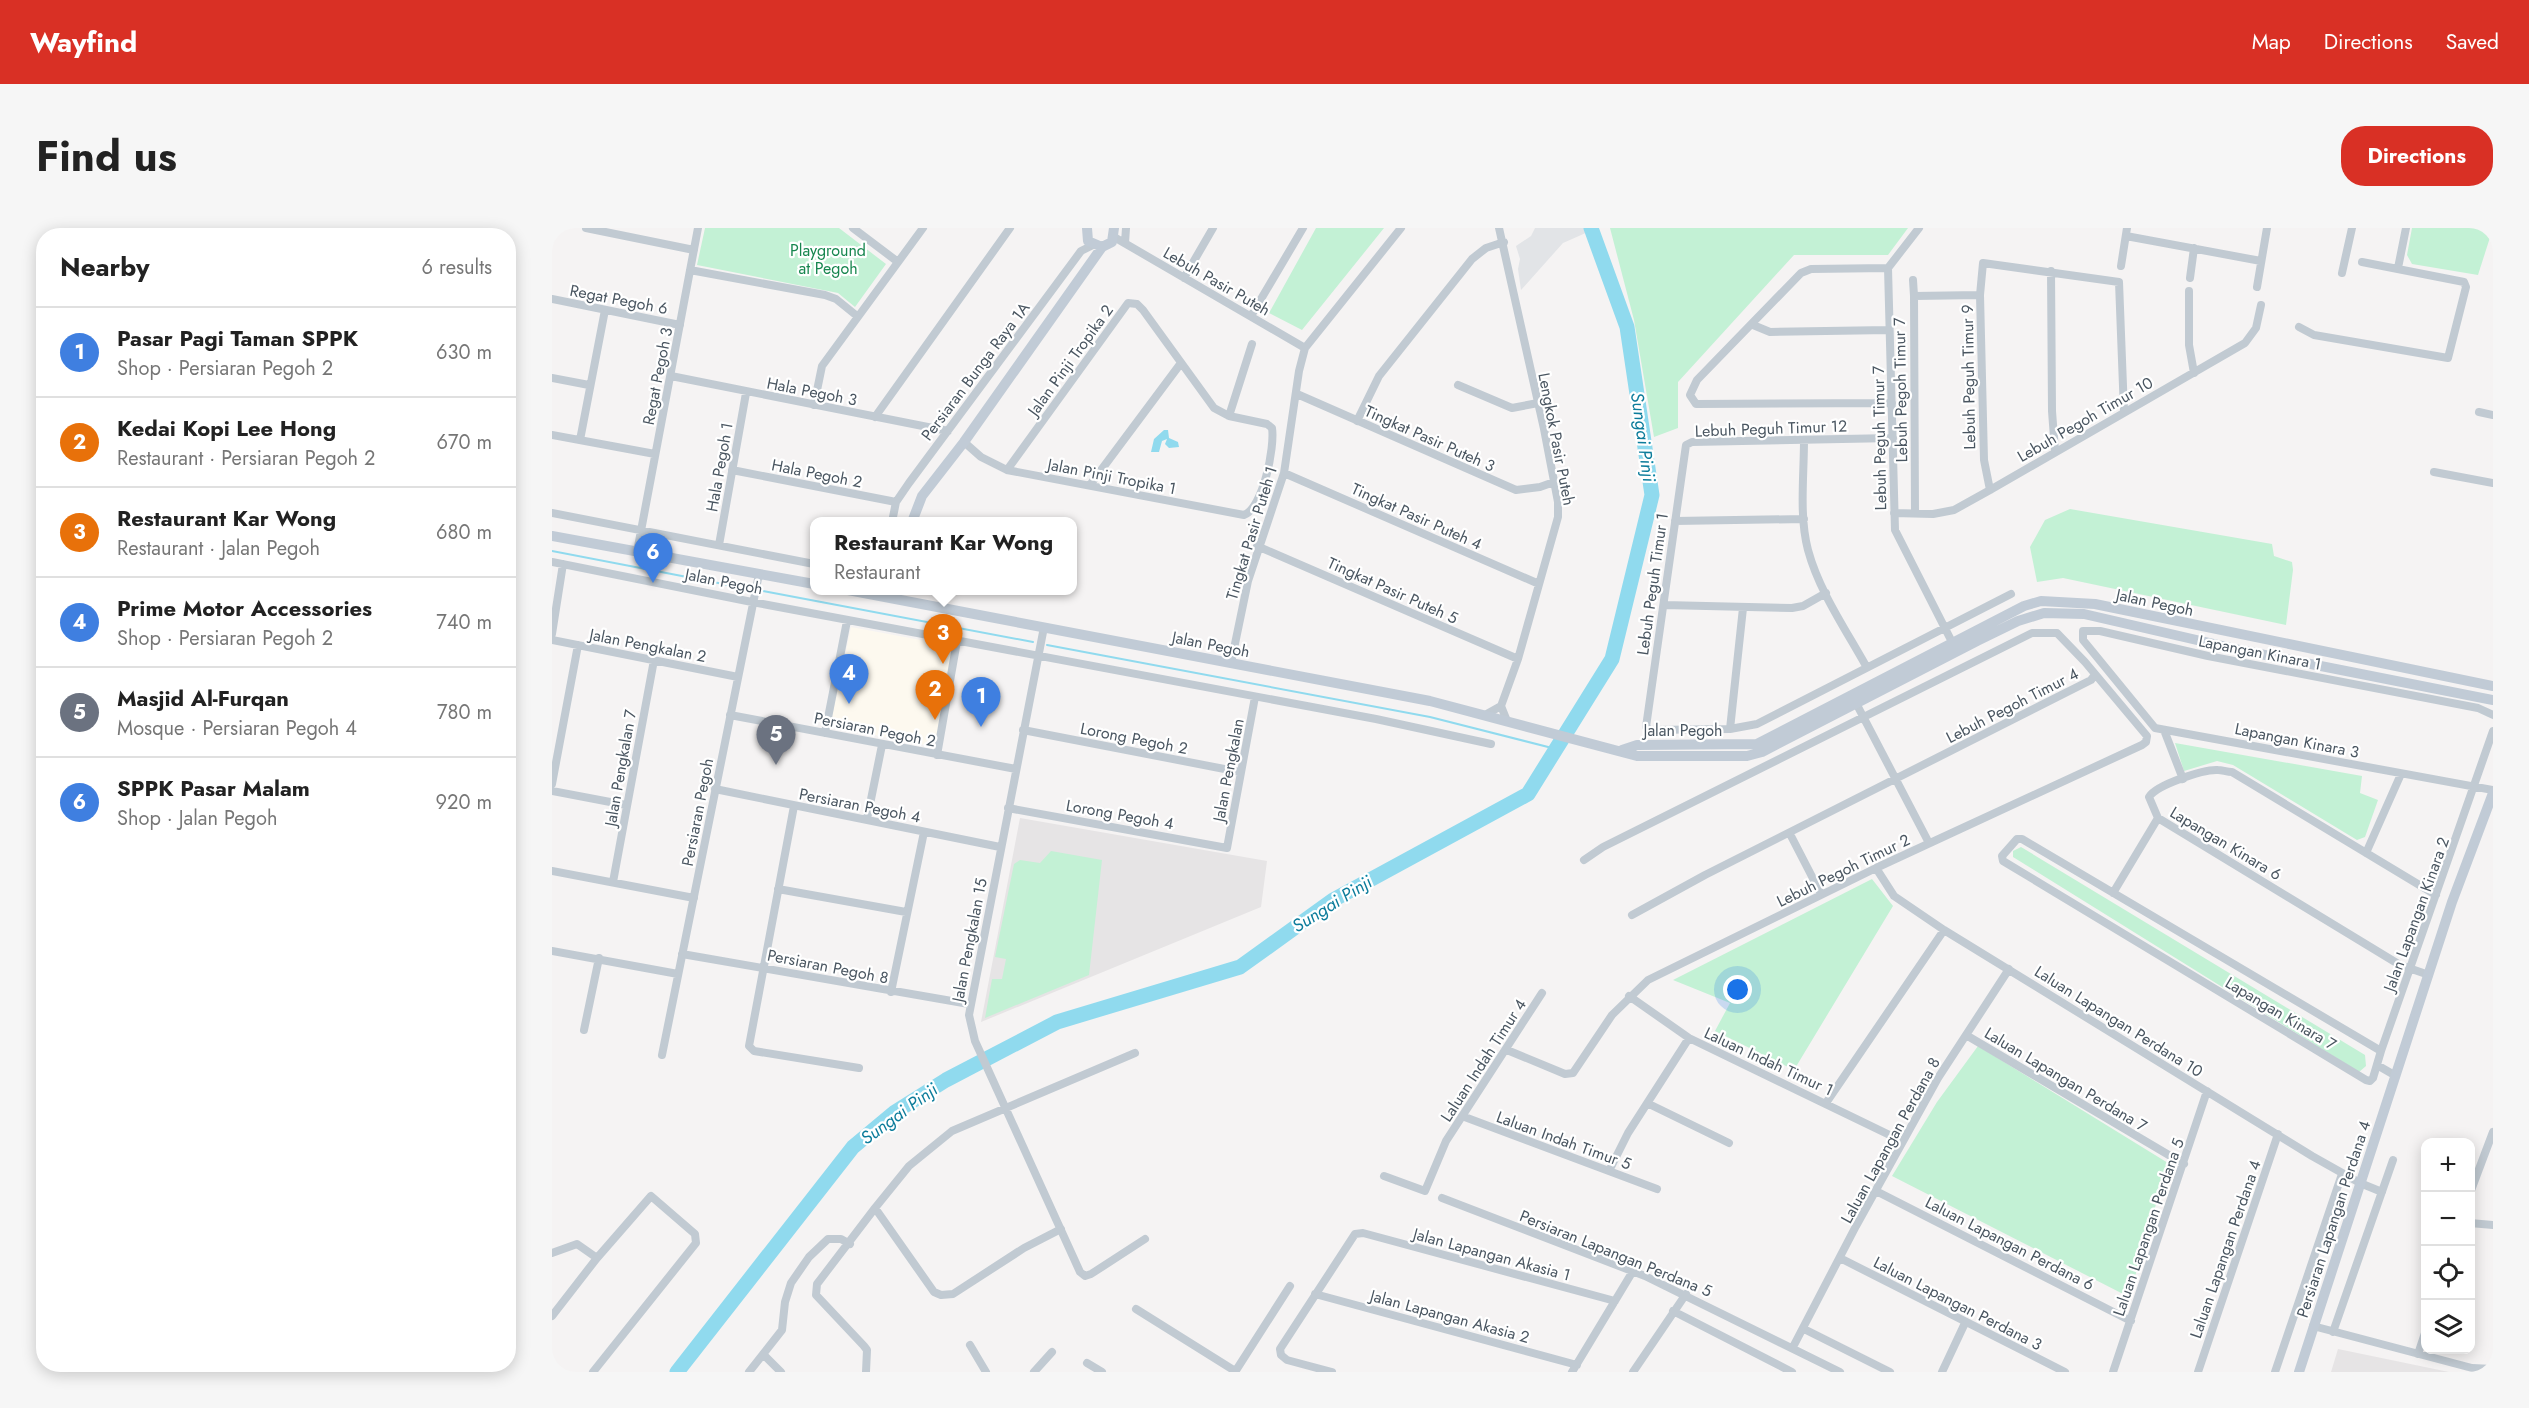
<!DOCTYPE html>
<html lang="en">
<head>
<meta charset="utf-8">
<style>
  :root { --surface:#fff; --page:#f6f6f6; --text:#222; --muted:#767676; --line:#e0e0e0; --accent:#d93025 }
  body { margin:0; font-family:Jost,sans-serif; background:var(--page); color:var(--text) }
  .controls { position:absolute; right:18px; bottom:18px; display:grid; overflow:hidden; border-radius:12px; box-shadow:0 3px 15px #0003 }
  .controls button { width:54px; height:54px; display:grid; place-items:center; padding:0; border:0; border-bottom:2px solid var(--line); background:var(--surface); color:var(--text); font:30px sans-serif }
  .you { position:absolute; left:1186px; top:762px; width:21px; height:21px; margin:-15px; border:4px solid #fff; border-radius:50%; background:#1a73e8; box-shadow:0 0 0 9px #1a73e833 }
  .badge { display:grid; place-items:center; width:39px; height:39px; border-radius:50%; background:var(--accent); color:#fff; font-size:20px; font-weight:700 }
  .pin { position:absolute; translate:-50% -50px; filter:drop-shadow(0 2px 3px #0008) }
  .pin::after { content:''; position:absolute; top:32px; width:21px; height:18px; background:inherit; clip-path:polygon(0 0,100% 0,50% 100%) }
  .popup { position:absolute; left:258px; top:289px; width:267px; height:78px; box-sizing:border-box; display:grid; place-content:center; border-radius:12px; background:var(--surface); filter:drop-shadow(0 2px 4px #0005); font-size:20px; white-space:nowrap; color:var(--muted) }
  .popup b { font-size:22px; color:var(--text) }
  .popup::after { content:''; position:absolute; left:50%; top:100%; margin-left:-12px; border:12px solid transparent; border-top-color:var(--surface) }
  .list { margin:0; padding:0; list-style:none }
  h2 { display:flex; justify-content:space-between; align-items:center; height:78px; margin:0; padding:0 24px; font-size:26px }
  h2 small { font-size:20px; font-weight:400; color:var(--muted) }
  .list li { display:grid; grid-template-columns:39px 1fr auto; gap:18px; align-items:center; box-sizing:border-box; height:90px; padding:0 24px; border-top:2px solid var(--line) }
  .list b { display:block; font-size:22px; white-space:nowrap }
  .list p { margin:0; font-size:20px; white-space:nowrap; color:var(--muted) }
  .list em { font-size:20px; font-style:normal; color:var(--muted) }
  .icon { flex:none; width:33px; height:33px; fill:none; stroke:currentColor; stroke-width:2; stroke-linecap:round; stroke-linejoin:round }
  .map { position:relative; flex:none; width:1941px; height:1144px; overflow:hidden; border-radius:24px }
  header { display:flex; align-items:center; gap:36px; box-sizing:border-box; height:84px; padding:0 30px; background:var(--accent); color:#fff }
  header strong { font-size:28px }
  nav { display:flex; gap:33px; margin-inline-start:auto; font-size:21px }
  .intro { display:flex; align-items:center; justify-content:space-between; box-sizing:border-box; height:144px; padding:0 36px }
  h1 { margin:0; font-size:42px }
  .button { padding:15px 27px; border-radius:24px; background:var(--accent); color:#fff; font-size:21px; font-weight:700 }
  main { display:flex; gap:36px; padding:0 36px }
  aside { flex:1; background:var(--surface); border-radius:24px; box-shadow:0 3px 15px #0003 }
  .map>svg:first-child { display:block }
</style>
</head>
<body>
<header>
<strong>Wayfind</strong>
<nav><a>Map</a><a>Directions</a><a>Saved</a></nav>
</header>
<div class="intro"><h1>Find us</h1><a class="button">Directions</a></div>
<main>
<aside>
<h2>Nearby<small>6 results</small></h2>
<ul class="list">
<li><span class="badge" style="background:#3f7fe0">1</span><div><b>Pasar Pagi Taman SPPK</b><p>Shop · Persiaran Pegoh 2</p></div><em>630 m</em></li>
<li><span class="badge" style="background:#e8710a">2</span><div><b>Kedai Kopi Lee Hong</b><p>Restaurant · Persiaran Pegoh 2</p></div><em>670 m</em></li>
<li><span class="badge" style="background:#e8710a">3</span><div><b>Restaurant Kar Wong</b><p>Restaurant · Jalan Pegoh</p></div><em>680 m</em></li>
<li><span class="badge" style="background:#3f7fe0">4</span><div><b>Prime Motor Accessories</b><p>Shop · Persiaran Pegoh 2</p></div><em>740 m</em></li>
<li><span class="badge" style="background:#6b7280">5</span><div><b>Masjid Al-Furqan</b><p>Mosque · Persiaran Pegoh 4</p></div><em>780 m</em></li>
<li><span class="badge" style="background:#3f7fe0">6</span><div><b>SPPK Pasar Malam</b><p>Shop · Jalan Pegoh</p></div><em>920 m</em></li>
</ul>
</aside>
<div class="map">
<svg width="1941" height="1144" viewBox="0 0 1941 1144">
  <rect width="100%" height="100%" fill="#f5f3f3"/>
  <path fill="#fdf9ef" d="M299,399L401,418L383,519L278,498Z"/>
  <path fill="#e6e4e5" d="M468,590L715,633L709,679L429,794Z
    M1786,1121L1897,1144H1779Z"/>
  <path fill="#e2e4e7" d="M983,0H1045L1011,15L969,62L966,41L968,31L964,18L979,8Z"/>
  <path fill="#c3f1d5" d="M153,0H287L334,36L303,79L286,65L145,37Z
    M764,0H832L750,102L717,85Z
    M1058,0H1356L1336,27H1242L1126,154V200L1102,209L1082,92Z
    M1860,0H1941L1926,47L1860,36L1855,27Z
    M1518,281L1720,316L1722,328L1740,334L1741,342L1734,397L1511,350L1485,354L1478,319L1493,292Z
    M1623,515L1810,548L1808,565L1826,572L1813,609L1805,612L1681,537L1665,533L1632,543Z
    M1469,619L1813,827L1814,838L1807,844L1461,629V623Z
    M499,623L550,632L537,747L433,790L440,751H450L454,731L443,729L462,636L468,632L488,635Z
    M1320,651L1341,678L1242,842L1163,803L1178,775L1121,752Z
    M1426,818L1616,935L1577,1069L1340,948L1385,874Z"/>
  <path fill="#90daee" d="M612,202H616L617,210L626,214L627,219L617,220L613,216L615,211L610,213L607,224H599L602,211Z"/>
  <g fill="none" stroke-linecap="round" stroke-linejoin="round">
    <path stroke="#90daee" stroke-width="2" d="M0,323L187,359
      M211,363L481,414
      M495,417L878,489L1004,521"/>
    <path stroke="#90daee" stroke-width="15" d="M125,1144L301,919L343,884L394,852L505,794L688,739L781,672L976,566L1060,431L1100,267L1075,99L1039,0"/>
    <path stroke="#c1cad2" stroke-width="8" d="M34,0L142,22
      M301,0L346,34
      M947,0L992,201L1006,274V289L966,431L949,478L955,493
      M1367,0L1336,40L1343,302L1401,416
      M1574,8L1709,33
      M562,9L753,120
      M573,15L574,0
      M1569,38L1575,0
      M1336,40L1259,41L1249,45L1145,152L1138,167L1144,176L1340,175
      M1846,40L1854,0
      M138,42L273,67L284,71L305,88
      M1499,43L1500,183L1503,223
      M1790,45L1800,0
      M632,50L661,0
      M1638,50L1642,20
      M1361,52L1362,68
      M1705,59L1715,0
      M1637,63V117L1642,145
      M0,71L128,97
      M699,88L751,0
      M1201,97L1218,104L1337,102
      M1747,99L1762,107L1896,130L1914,59L1912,54L1810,34
      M119,148L396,203
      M0,150L37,157
      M906,157L960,180L986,175
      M745,166L964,262L988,259L1002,254
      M262,177L270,138L371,0
      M1927,184L1941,187
      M677,188L700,116
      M323,189L458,0
      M805,193L827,148L920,31L934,20L952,14
      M0,207L103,226
      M1341,210L1140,214L1134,217L1094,499L1098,502L1178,501L1205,496L1459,366
      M28,212L53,82
      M1252,212C1252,248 1247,288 1256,322C1267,363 1294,402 1314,438
      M412,214L429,229L455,242L692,287C711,280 723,219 720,200L715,196L677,188L662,180L591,82L585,76L576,75L455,242
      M180,242L344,274
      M1882,244L1941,255
      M732,245L987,356
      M538,257L629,135
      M1438,262L1432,232L1428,67L1431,35L1567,54L1572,184
      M0,285L262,336
      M1342,285L1381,286L1402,282L1438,262L1693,115L1704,100L1709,77
      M1363,285L1362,68L1428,67
      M1123,293L1252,291
      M340,294L344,274L357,255L529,23L541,17
      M167,317L194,165
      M705,318L966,431
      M85,324L146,0
      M0,334L200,374L824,491L939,516
      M1112,377L1240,380L1251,378L1274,365
      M492,399L417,787L423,813L528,1044L533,1048L539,1046L593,1011
      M0,406L11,336
      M0,412L186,449
      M679,435L696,353L732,245L747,143L753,120L849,0
      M1304,475L1377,615
      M178,487L464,541
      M933,487L949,478
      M1941,487L1926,480L1656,428L1548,403H1531V412L1603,500L1941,562
      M1178,501L1191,380
      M471,502L688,544
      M1612,502L1631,551
      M273,505L295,393
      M385,527L405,413
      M0,556L26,417
      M163,561L448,619
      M0,563L74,577
      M242,578L197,818L202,823L307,840
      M456,580L675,620L703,469
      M315,591L330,517
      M1238,606L1269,666
      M1465,611H1470L1829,823L1821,850L1818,853L1814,852L1451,633L1450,628Z
      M1814,625L1849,546
      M1324,640L1342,668L1392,702L1760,928L1808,955L1830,964
      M0,643L142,670
      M61,654L102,432
      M226,661L354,684
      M1561,665L1606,590
      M1080,687L1153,647L1539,452L1542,448
      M0,723L126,746
      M130,726L417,776
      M1877,747L1848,737L1606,590L1597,569C1604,557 1652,541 1666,542C1670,542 1675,544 1680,544L1884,667
      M339,764L372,604
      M1077,768L1137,810L1350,913
      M32,802L47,730
      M1414,807L1632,936
      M955,822L1013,846L1021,845L1060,787L1096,752L1324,640L1590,517L1594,514L1595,508L1533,434L1505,405H1480L1051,619L1032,632
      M1829,823L1941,503
      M110,827L207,346
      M1825,837L1844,848
      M1274,875L1392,702
      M1097,876L1177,915
      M910,888L1105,961
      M1057,943L1076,905L1137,810
      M832,948L873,963L894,913L990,765
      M1324,963L1579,1093
      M1918,965L1941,904
      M890,970L1093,1048L1288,1144
      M1918,995L1941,997
      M509,1001L472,1020L401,1066L389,1067L382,1064L323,980L357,938L400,903L583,825
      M0,1025L25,1016L45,1030
      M1288,1030L1513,1144
      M763,1066L1025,1137
      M584,1081L683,1143
      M1121,1083L1240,1144
      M0,1088L45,1030L99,968L143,1006L144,1015L41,1144
      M1761,1098L1920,1140L1941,1141
      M1252,1101L1338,1144
      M1781,1104L1841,932
      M418,1117L434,1144
      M1241,1119L1304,998L1386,850L1457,741
      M211,1126L229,1144
      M1866,1126L1874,1102
      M535,1135L550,1144
      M197,1144L230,1102L233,1074L239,1055L257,1029L276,1011H289L298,1016
      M314,1144L315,1122L312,1118L264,1067L265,1056L323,980
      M482,1144L500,1124
      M683,1144L738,1058
      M780,1144L735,1132L729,1127L728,1121L803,1006L811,1005L1063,1073
      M1020,1144L1081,1043
      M1081,1144L1134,1066
      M1390,1144L1413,1095
      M1561,1144L1655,863
      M1646,1144L1726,906
      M1723,1144L1790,946"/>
    <path stroke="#c1cbd6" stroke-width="10" d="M535,0L536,13L550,19L560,14L562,0
      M360,294L370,268L412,214L550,19
      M0,308L262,356
      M296,362L878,473L1085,528H1195L1210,524L1425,413L1466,393L1492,385L1532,386L1688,422L1941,472
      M1070,522L1085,517L1205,516L1472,378L1489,373L1543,376L1941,458
      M1747,1144L1900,674L1941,565"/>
  </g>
  <g text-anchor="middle" stroke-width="4.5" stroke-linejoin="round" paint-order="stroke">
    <g font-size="16" fill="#17864f" stroke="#fff">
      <text x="276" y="28">Playground<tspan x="276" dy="18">at Pegoh</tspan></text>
    </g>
    <g font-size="16" fill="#4a5661" stroke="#fff">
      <text transform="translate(665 53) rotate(30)" y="6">Lebuh Pasir Puteh</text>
      <text transform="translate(67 71) rotate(11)" y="6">Regat Pegoh 6</text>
      <text transform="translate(518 132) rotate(-54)" y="6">Jalan Pinji Tropika 2</text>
      <text transform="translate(423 143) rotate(-53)" y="6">Persiaran Bunga Raya 1A</text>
      <text transform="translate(105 148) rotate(-79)" y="6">Regat Pegoh 3</text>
      <text transform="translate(1416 149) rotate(-91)" y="6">Lebuh Peguh Timur 9</text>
      <text transform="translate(1348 162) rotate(-91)" y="6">Lebuh Pegoh Timur 7</text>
      <text transform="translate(260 163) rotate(11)" y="6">Hala Pegoh 3</text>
      <text transform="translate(1533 191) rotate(-30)" y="6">Lebuh Pegoh Timur 10</text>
      <text transform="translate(1219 200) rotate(-2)" y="6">Lebuh Peguh Timur 12</text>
      <text transform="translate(878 210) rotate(24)" y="6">Tingkat Pasir Puteh 3</text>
      <text transform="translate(1327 210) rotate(-91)" y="6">Lebuh Peguh Timur 7</text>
      <text transform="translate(1005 211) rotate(79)" y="6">Lengkok Pasir Puteh</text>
      <text transform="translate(167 239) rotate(-80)" y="6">Hala Pegoh 1</text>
      <text transform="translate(265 245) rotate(11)" y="6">Hala Pegoh 2</text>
      <text transform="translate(560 248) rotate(11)" y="6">Jalan Pinji Tropika 1</text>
      <text transform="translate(865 288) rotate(24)" y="6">Tingkat Pasir Puteh 4</text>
      <text transform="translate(699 305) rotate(-73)" y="6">Tingkat Pasir Puteh 1</text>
      <text transform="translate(172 353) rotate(11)" y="6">Jalan Pegoh</text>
      <text transform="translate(1100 356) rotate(-82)" y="6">Lebuh Peguh Timur 1</text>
      <text transform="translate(841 362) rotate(24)" y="6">Tingkat Pasir Puteh 5</text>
      <text transform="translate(1603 374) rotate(12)" y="6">Jalan Pegoh</text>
      <text transform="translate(659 416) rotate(11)" y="6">Jalan Pegoh</text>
      <text transform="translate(96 417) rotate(11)" y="6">Jalan Pengkalan 2</text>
      <text transform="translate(1708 424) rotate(11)" y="6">Lapangan Kinara 1</text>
      <text transform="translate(1460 477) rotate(-27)" y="6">Lebuh Pegoh Timur 4</text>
      <text transform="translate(323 501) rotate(11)" y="6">Persiaran Pegoh 2</text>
      <text x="1131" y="508">Jalan Pegoh</text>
      <text transform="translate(582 510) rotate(11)" y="6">Lorong Pegoh 2</text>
      <text transform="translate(1745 512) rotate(11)" y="6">Lapangan Kinara 3</text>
      <text transform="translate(68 540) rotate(-80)" y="6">Jalan Pengkalan 7</text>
      <text transform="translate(676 542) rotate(-79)" y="6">Jalan Pengkalan</text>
      <text transform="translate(308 577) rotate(11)" y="6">Persiaran Pegoh 4</text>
      <text transform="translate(145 584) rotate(-79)" y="6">Persiaran Pegoh</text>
      <text transform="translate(568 586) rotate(10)" y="6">Lorong Pegoh 4</text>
      <text transform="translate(1674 615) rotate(31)" y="6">Lapangan Kinara 6</text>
      <text transform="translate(1291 642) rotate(-26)" y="6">Lebuh Pegoh Timur 2</text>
      <text transform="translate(1864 686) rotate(-70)" y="6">Jalan Lapangan Kinara 2</text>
      <text transform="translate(417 712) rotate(-79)" y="6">Jalan Pengkalan 15</text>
      <text transform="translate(276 738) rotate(11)" y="6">Persiaran Pegoh 8</text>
      <text transform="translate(1729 785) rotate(31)" y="6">Lapangan Kinara 7</text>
      <text transform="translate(1567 793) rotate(32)" y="6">Laluan Lapangan Perdana 10</text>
      <text transform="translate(931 832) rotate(-57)" y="6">Laluan Indah Timur 4</text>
      <text transform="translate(1217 833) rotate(25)" y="6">Laluan Indah Timur 1</text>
      <text transform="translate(1514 851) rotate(31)" y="6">Laluan Lapangan Perdana 7</text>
      <text transform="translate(1012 912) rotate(20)" y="6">Laluan Indah Timur 5</text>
      <text transform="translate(1338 912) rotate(-61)" y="6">Laluan Lapangan Perdana 8</text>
      <text transform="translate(1781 991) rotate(-72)" y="6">Persiaran Lapangan Perdana 4</text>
      <text transform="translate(1596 999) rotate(-71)" y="6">Laluan Lapangan Perdana 5</text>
      <text transform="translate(1458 1015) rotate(27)" y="6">Laluan Lapangan Perdana 6</text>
      <text transform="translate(1673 1021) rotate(-71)" y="6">Laluan Lapangan Perdana 4</text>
      <text transform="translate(1064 1025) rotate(22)" y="6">Persiaran Lapangan Perdana 5</text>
      <text transform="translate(940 1026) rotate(15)" y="6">Jalan Lapangan Akasia 1</text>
      <text transform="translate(1406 1075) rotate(27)" y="6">Laluan Lapangan Perdana 3</text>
      <text transform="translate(898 1088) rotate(15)" y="6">Jalan Lapangan Akasia 2</text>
    </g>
    <g font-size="18" font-style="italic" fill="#0c7c9b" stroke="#fff">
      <text transform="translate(1091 209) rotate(82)" y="6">Sungai Pinji</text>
      <text transform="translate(780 676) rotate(-32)" y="6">Sungai Pinji</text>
      <text transform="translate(347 886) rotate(-36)" y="6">Sungai Pinji</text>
    </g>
  </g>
</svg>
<div class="controls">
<button>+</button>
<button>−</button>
<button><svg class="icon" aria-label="locate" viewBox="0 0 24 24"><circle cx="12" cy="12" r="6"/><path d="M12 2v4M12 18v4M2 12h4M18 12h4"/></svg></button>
<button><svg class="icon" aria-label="layers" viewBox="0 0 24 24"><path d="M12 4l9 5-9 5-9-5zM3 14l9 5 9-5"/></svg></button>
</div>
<div class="you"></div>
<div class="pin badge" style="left:429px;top:499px;background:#3f7fe0">1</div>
<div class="pin badge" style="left:383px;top:492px;background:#e8710a">2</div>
<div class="pin badge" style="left:391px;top:436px;background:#e8710a">3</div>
<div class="popup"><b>Restaurant Kar Wong</b>Restaurant</div>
<div class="pin badge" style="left:297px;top:476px;background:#3f7fe0">4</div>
<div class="pin badge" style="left:224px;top:537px;background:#6b7280">5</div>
<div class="pin badge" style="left:101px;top:355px;background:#3f7fe0">6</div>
</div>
</main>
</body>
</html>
